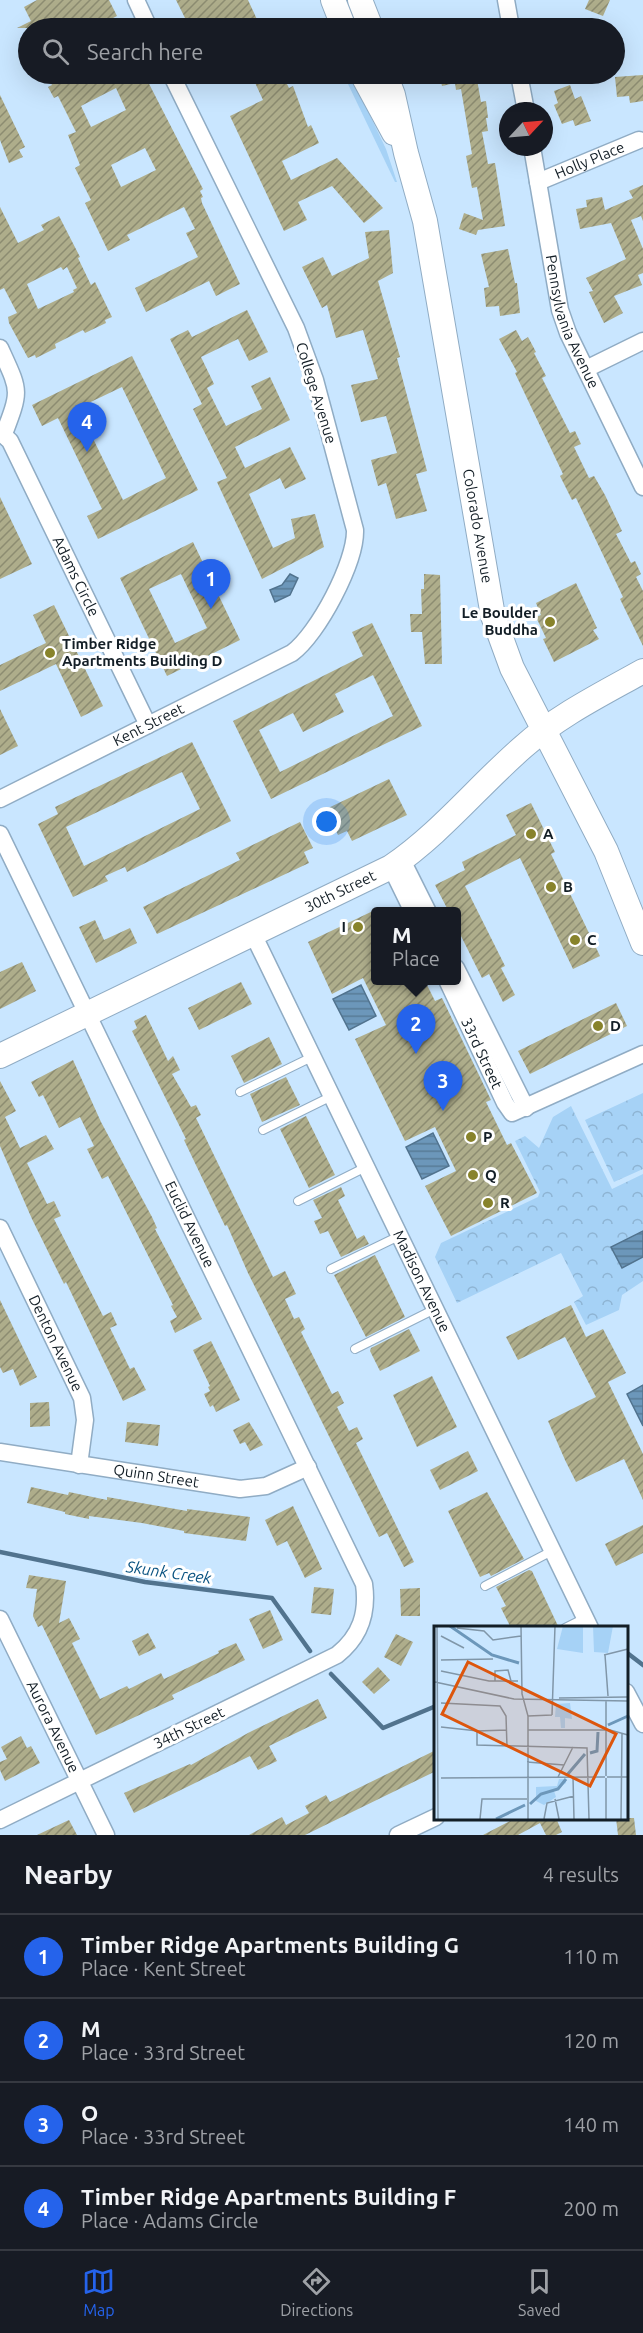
<!DOCTYPE html>
<html lang="en">
<head>
<meta charset="utf-8">
<style>
  :root { --surface:#171b24; --page:#20242c; --text:#f1f3f6; --muted:#9ea1a6; --line:#363941; --accent:#2563eb }
  body { margin:0; font-family:Ubuntu,sans-serif; background:var(--page); color:var(--text) }
  .compass { position:absolute; left:499px; top:102px; width:54px; height:54px; border-radius:50%; background:var(--surface); box-shadow:0 6px 24px #0002; rotate:64deg }
  .you { position:absolute; left:327px; top:822px; width:21px; height:21px; margin:-15px; border:4px solid #fff; border-radius:50%; background:#1a73e8; box-shadow:0 0 0 9px #1a73e833 }
  .badge { display:grid; place-items:center; width:39px; height:39px; border-radius:50%; background:var(--accent); color:#fff; font-size:20px; font-weight:700 }
  .pin { position:absolute; translate:-50% -50px; filter:drop-shadow(0 2px 3px #0008) }
  .pin::after { content:''; position:absolute; top:32px; width:21px; height:18px; background:inherit; clip-path:polygon(0 0,100% 0,50% 100%) }
  .popup { position:absolute; left:371px; top:907px; width:90px; height:78px; box-sizing:border-box; display:grid; place-content:center; border-radius:6px; background:var(--surface); filter:drop-shadow(0 2px 4px #0005); font-size:20px; white-space:nowrap; color:var(--muted) }
  .popup b { font-size:22px; color:var(--text) }
  .popup::after { content:''; position:absolute; left:50%; top:100%; margin-left:-12px; border:12px solid transparent; border-top-color:var(--surface) }
  .list { margin:0; padding:0; list-style:none }
  h2 { display:flex; justify-content:space-between; align-items:center; height:78px; margin:0; padding:0 24px; font-size:26px }
  h2 small { font-size:20px; font-weight:400; color:var(--muted) }
  .list li { display:grid; grid-template-columns:39px 1fr auto; gap:18px; align-items:center; box-sizing:border-box; height:84px; padding:0 24px; border-top:2px solid var(--line) }
  .list b { display:block; font-size:22px; white-space:nowrap }
  .list p { margin:0; font-size:20px; white-space:nowrap; color:var(--muted) }
  .list em { font-size:20px; font-style:normal; color:var(--muted) }
  .icon { flex:none; width:33px; height:33px; fill:none; stroke:currentColor; stroke-width:2; stroke-linecap:round; stroke-linejoin:round }
  .map { position:relative; flex:none; width:643px; height:1835px; overflow:hidden }
  .search { position:absolute; background:var(--surface); box-shadow:0 6px 24px #0002; left:18px; right:18px; top:18px; height:66px; display:flex; align-items:center; gap:15px; box-sizing:border-box; padding:0 21px; border-radius:33px; color:var(--muted); font-size:22px }
  .sheet { height:414px; background:var(--surface) }
  nav { display:flex; justify-content:space-around; align-items:center; box-sizing:border-box; height:84px; border-top:2px solid var(--line); background:var(--surface); font-size:16px; color:var(--muted) }
  nav a { display:grid; justify-items:center; gap:3px }
  nav .on { color:var(--accent) }
  .map>svg:first-child { display:block }
</style>
</head>
<body>
<div class="map">
<svg width="643" height="1835" viewBox="0 0 643 1835">
  <defs>
    <pattern id="park-crowns" width="20" height="18" patternUnits="userSpaceOnUse" patternTransform="scale(1.5)"><rect width="20" height="18" fill="#a6d2f6"/><path d="M2 6a3 3 0 1 1 6 0M12 15a3 3 0 1 1 6 0" fill="none" stroke="#8eb4d3"/></pattern>
    <pattern id="water-rules" width="6" height="5" patternUnits="userSpaceOnUse" patternTransform="scale(1.5)"><rect width="6" height="5" fill="#6c97ba"/><path d="M0 2.5h6" fill="none" stroke="#587b97"/></pattern>
    <pattern id="building-hatch" width="6" height="6" patternUnits="userSpaceOnUse" patternTransform="scale(1.5)"><rect width="6" height="6" fill="#aead8b"/><path d="M-1 1l2-2M0 6l6-6M5 7l2-2" fill="none" stroke="#8c8c71"/></pattern>
  </defs>
  <rect width="100%" height="100%" fill="#c9e6ff"/>
  <path fill="#a6d2f6" d="M348,84H355L386,149L397,182H395Z"/>
  <path fill="url(#park-crowns)" d="M643,1093V1169L614,1182L585,1120Z
    M571,1106L612,1189L643,1174V1281L622,1295L619,1310L586,1325L574,1302L583,1296L561,1253L457,1303L435,1257L441,1243L538,1197L540,1192L515,1141L525,1136L539,1148L553,1117Z"/>
  <path fill="url(#water-rules)" stroke="#51738e" stroke-width="1.5" d="M290,574L298,578L290,595L275,602L270,590L282,585Z
    M361,985L376,1016L349,1030L333,999Z
    M433,1133L449,1166L422,1179L406,1147Z
    M643,1231V1257L622,1268L611,1247Z
    M643,1385V1426L627,1394Z"/>
  <g fill="none" stroke-linecap="round" stroke-linejoin="round">
    <path stroke="#51738e" stroke-width="4.5" d="M0,1552L145,1582L272,1598L310,1651
      M626,1652L643,1665
      M331,1674L383,1728L436,1706"/>
  </g>
  <path fill="url(#building-hatch)" fill-rule="evenodd" d="M37,0H109L117,16L93,28H17L31,21L24,7Z
    M176,0H248L261,28H190Z
    M589,0H610L603,16L585,9Z
    M47,74H144L203,189L200,191L203,197L201,198L202,203L240,284L216,296L209,281L146,312L135,288L198,257L186,233L195,229L184,207L127,235L130,240L108,251L85,203L91,200L75,168L80,165L68,135L76,132L58,96L54,98L48,87L52,85ZM116,88L126,110L91,127L81,106ZM145,148L156,170L121,187L111,165Z
    M251,74H282L289,88L293,86L308,127L311,125L319,143L282,161L291,180L337,158L383,208L364,223L332,186L298,202L307,220L284,231L230,116L263,100Z
    M439,74H476L481,102L486,101L488,118H486L488,131L482,132L488,164L495,163L505,226L478,230L476,235L459,229L464,213L483,220L477,187L472,188L466,156L472,154L461,89L456,90L455,83L442,86Z
    M643,75V101L630,103L629,96L617,97L615,77Z
    M570,85L575,99L581,96L591,121L575,126L573,120L562,124L554,105L558,103L554,91Z
    M0,95L25,147L19,150L23,157L9,163L0,140Z
    M643,185V221L641,216L631,220L643,249V273L638,275L642,285L614,296L623,313L604,323L589,292L593,291L586,278L626,259L611,223L580,229L576,209L587,207L586,200L602,197L605,210L633,198L629,191Z
    M0,207L18,243L44,230L41,225L59,216L80,257L78,258L91,285L95,282L112,317L105,320L106,323L85,333L83,330L55,344L56,348L36,358L35,355L28,358L9,323L8,317L17,313L4,288L0,290ZM61,267L63,270L67,267L77,288L73,290L74,292L38,309L27,284Z
    M389,230L393,273L378,281L400,357L397,358L427,471L416,474L427,511L396,519L386,483L378,486L371,460L397,453L386,416L361,422L351,385L378,379L363,330L336,338L327,305L322,308L302,267L323,257L332,276L369,258L365,232Z
    M508,249L515,283H517L520,313L500,316L499,306L486,307L484,288L489,287L481,254Z
    M247,310L268,352L249,361L238,339L201,357L214,384L207,388L226,426L262,409L251,386L270,377L290,420L235,447L245,468L290,447L306,479L285,489L280,478L249,494L273,548L295,538L291,519L315,514L324,547L262,579L217,482L227,478L193,409L202,404L170,339L188,330L192,337Z
    M516,330L522,341L528,337L536,352L534,353L546,376L542,378L570,433L575,431L581,444L574,447L589,478L594,476L605,495L622,531L616,534L631,563L635,561L641,574L636,577L643,591V646L620,599L623,597L576,498L572,500L560,476L563,474L515,373L517,372L499,339Z
    M132,356L198,490L98,539L87,516L102,509L58,418L42,426L32,405ZM122,387L166,478L123,500L78,408Z
    M0,497L32,564L0,579Z
    M193,542L240,640L167,676L120,578ZM181,574L207,628L175,643L149,589Z
    M424,574L440,575L442,664H425L422,632H411L410,614H422L421,589H424Z
    M576,583L597,628L593,630L599,639L554,662L543,639L546,638L536,617L541,615L536,603Z
    M54,605L103,706L81,717L56,664L0,691V665L46,643L33,615Z
    M372,623L422,726L271,799L233,721L363,656L352,632ZM373,675L393,716L280,772L259,730L293,713L303,732L344,712L335,694Z
    M0,709L18,746L0,755Z
    M192,742L231,821L127,872L125,867L105,876L108,881L73,897L38,824L58,814L55,807ZM182,772L200,809L84,866L66,827Z
    M389,779L407,815L352,841L347,831L338,835L326,809Z
    M531,803L555,852L551,854L600,956L573,969L520,858L465,886L505,966L501,968L515,995L503,1002L489,974L482,978L456,926V912H449L435,885L465,870L462,862L516,835L506,815Z
    M300,822L313,848L304,852L309,863L157,934L143,907L240,860L236,853Z
    M375,910V981H425L435,1001L442,998L491,1100L486,1102L507,1145L511,1143L537,1193L451,1236L425,1186L456,1171L435,1127L405,1141L355,1039L386,1025L363,978L332,994L308,942Z
    M95,920L104,940L130,928L137,943L96,963L79,927Z
    M22,962L36,991L0,1009V972Z
    M241,982L252,1004L199,1030L188,1008Z
    M616,1003L627,1026L530,1074L518,1051Z
    M146,1015L168,1061L173,1056L180,1070L172,1074L191,1107L196,1105L201,1115L196,1118L273,1277L285,1271L296,1294L285,1299L294,1319L299,1317L305,1329L301,1332L332,1394L338,1391L344,1403L337,1407L349,1431L357,1427L363,1439L356,1443L414,1562L404,1567L387,1533L379,1537L248,1273L227,1225L225,1226L184,1140L186,1139L132,1031L137,1028L134,1021Z
    M269,1037L282,1064L244,1083L231,1056Z
    M73,1060L101,1122L152,1217L157,1228L155,1229L202,1319L175,1333L170,1321L177,1317L171,1306L173,1305L108,1176L102,1179L87,1149L94,1146L80,1117L59,1128L43,1095L39,1097L31,1082Z
    M286,1077L300,1105L262,1122L250,1094Z
    M0,1081L16,1111L5,1117L20,1148L46,1135L54,1149L27,1163L47,1204L54,1201L61,1216L54,1219L103,1316L111,1312L117,1325L110,1328L130,1369L134,1367L146,1390L123,1401L66,1282L64,1284L32,1219L0,1146Z
    M306,1116L335,1175L309,1188L280,1129Z
    M341,1187L345,1196L338,1200L357,1239L364,1235L369,1244L341,1257L328,1231L320,1234L314,1221L322,1218L313,1200Z
    M375,1255L405,1317L366,1337L334,1275Z
    M0,1300L37,1377L20,1386L13,1369L3,1373L0,1367Z
    M571,1305L586,1337L603,1329L626,1373L608,1382L643,1454V1500L624,1459L576,1482L565,1460L548,1421L596,1397L565,1337L518,1360L506,1337Z
    M409,1329L420,1351L380,1371L370,1351L371,1348Z
    M211,1341L240,1400L216,1412L213,1405L210,1407L204,1394L210,1391L208,1387L210,1386L193,1350Z
    M432,1376L457,1427L417,1447L393,1395Z
    M49,1402L50,1426L30,1427V1403Z
    M127,1422L160,1425L158,1446L125,1442Z
    M249,1422L263,1445L250,1451L245,1442L240,1444L233,1430Z
    M468,1451L478,1471L440,1490L430,1470Z
    M31,1487L68,1495L69,1492L107,1500V1497L187,1511V1509L250,1517L246,1541L184,1533V1531L142,1523L89,1516V1519L65,1514V1512L27,1503Z
    M487,1492L524,1559L491,1576L489,1573L480,1577L448,1511Z
    M293,1506L322,1569L305,1578L287,1541L277,1546L265,1520Z
    M643,1525V1553L616,1566L605,1544Z
    M529,1570L532,1571L559,1628H511L501,1608L506,1606L496,1587Z
    M29,1575L66,1581L59,1623L69,1618L80,1639L72,1643L100,1699L127,1686L129,1689L161,1673L164,1679L219,1653L218,1651L236,1643L245,1660L172,1695L174,1699L96,1735L42,1625L38,1627L33,1616L37,1589L26,1588Z
    M314,1587L334,1589L331,1615L311,1613Z
    M420,1588V1616H401L400,1589Z
    M270,1610L283,1640L263,1649L249,1619Z
    M148,1633L156,1648L139,1656L132,1641Z
    M396,1634L413,1642L401,1666L384,1657Z
    M378,1667L390,1680L374,1694L362,1682Z
    M318,1699L327,1718L269,1746L277,1761L258,1770L250,1756L134,1813L124,1793L190,1764L191,1765L248,1733Z
    M21,1736L27,1748L31,1746L40,1763L5,1781L0,1770V1762L7,1759L1,1747Z
    M436,1750V1771L305,1835H249L282,1817L286,1825L309,1813L305,1806L326,1795L330,1802Z
    M516,1818H556L562,1832L556,1835H546L540,1823L518,1835H483Z
    M616,1818H634L636,1835H618Z
    M69,1820L77,1835H37Z"/>
  <g fill="none" stroke-linecap="round" stroke-linejoin="round">
    <g stroke="#90acc4" stroke-width="10">
      <path id="service" d="M240,1092L312,1057
        M263,1130L332,1096
        M298,1201L366,1167
        M331,1269L399,1236
        M355,1349L435,1309
        M485,1586L552,1551
        M565,1628L585,1618"/>
    </g>
    <g stroke="#90acc4" stroke-width="19">
      <g id="minor">
        <path d="M136,0L149,28"/>
        <path d="M506,0L511,28"/>
        <path d="M519,74L526,111"/>
        <path id="s1" d="M532,147L560,310L568,333L643,487"/>
        <path id="s2" d="M538,182L639,140"/>
        <path d="M0,348C20,392 21,389 4,434"/>
        <path d="M586,369L643,341"/>
        <path id="s3" d="M0,432L10,441L148,725"/>
        <path id="s4" d="M0,799L292,653C318,634 356,562 355,530L315,380L296,328L171,74"/>
        <path id="s5" d="M0,834L364,1584C368,1613 361,1636 337,1655L0,1820"/>
        <path d="M402,860L428,912"/>
        <path d="M391,867L413,912"/>
        <path id="s6" d="M253,934L590,1628"/>
        <path d="M456,968L526,1108"/>
        <path id="s7" d="M447,980L505,1103L512,1113L643,1054"/>
        <path id="s8" d="M0,1228L82,1398L85,1420L79,1465"/>
        <path id="s9" d="M0,1452L240,1489L266,1486L308,1467"/>
        <path id="s10" d="M0,1619L106,1835"/>
        <path d="M626,1692L643,1724"/>
        <path d="M398,1835L436,1817"/>
      </g>
    </g>
    <g stroke="#90acc4" stroke-width="26">
      <g id="secondary">
        <path d="M333,0L344,28"/>
        <path d="M360,0L371,28"/>
        <path d="M362,74L394,133"/>
        <path id="s11" d="M385,74L393,95L406,153L425,221L493,616L512,668L606,851L643,943"/>
        <path id="s12" d="M0,1056L391,867C441,833 478,786 523,747C559,715 602,694 643,671"/>
      </g>
    </g>
    <use href="#service" stroke="#fff" stroke-width="8"/>
    <use href="#minor" stroke="#fff" stroke-width="16"/>
    <use href="#secondary" stroke="#fff" stroke-width="24"/>
  </g>
  <g fill="#88832b" stroke="#fff" stroke-width="2">
    <circle cx="550" cy="622" r="6"/>
    <circle cx="50" cy="653" r="6"/>
    <circle cx="531" cy="834" r="6"/>
    <circle cx="551" cy="887" r="6"/>
    <circle cx="358" cy="927" r="6"/>
    <circle cx="575" cy="940" r="6"/>
    <circle cx="598" cy="1026" r="6"/>
    <circle cx="471" cy="1137" r="6"/>
    <circle cx="473" cy="1175" r="6"/>
    <circle cx="488" cy="1203" r="6"/>
  </g>
  <g text-anchor="middle" stroke-width="6" stroke-linejoin="round" paint-order="stroke">
    <g font-size="15" fill="#131e26" stroke="#fff">
      <text dy="5" stroke="none"><textPath href="#s2" startOffset="56">Holly Place</textPath></text>
      <text dy="5" stroke="none"><textPath href="#s1" startOffset="180">Pennsylvania Avenue</textPath></text>
      <text transform="translate(316 393) rotate(73)" y="5">College Avenue</text>
      <text dy="5" stroke="none"><textPath href="#s11" startOffset="462">Colorado Avenue</textPath></text>
      <text dy="5" stroke="none"><textPath href="#s3" startOffset="164">Adams Circle</textPath></text>
      <text dy="5" stroke="none"><textPath href="#s4" startOffset="166">Kent Street</textPath></text>
      <text dy="5" stroke="none"><textPath href="#s12" startOffset="378">30th Street</textPath></text>
      <text dy="5" stroke="none"><textPath href="#s7" startOffset="81">33rd Street</textPath></text>
      <text dy="5" stroke="none"><textPath href="#s5" startOffset="434">Euclid Avenue</textPath></text>
      <text dy="5" stroke="none"><textPath href="#s6" startOffset="386">Madison Avenue</textPath></text>
      <text dy="5" stroke="none"><textPath href="#s8" startOffset="128">Denton Avenue</textPath></text>
      <text dy="5" stroke="none"><textPath href="#s9" startOffset="158">Quinn Street</textPath></text>
      <text dy="5" stroke="none"><textPath href="#s10" startOffset="120">Aurora Avenue</textPath></text>
      <text transform="translate(189 1728) rotate(-26)" y="5">34th Street</text>
    </g>
    <g font-size="15" font-weight="bold" fill="#131e26" stroke="#fff" text-anchor="start">
      <text x="538" y="618" text-anchor="end">Le Boulder<tspan x="538" dy="17">Buddha</tspan></text>
      <text x="62" y="649">Timber Ridge<tspan x="62" dy="17">Apartments Building D</tspan></text>
      <text x="543" y="839">A</text>
      <text x="563" y="892">B</text>
      <text x="346" y="932" text-anchor="end">I</text>
      <text x="587" y="945">C</text>
      <text x="610" y="1031">D</text>
      <text x="483" y="1142">P</text>
      <text x="485" y="1180">Q</text>
      <text x="500" y="1208">R</text>
    </g>
    <g font-size="16" font-style="italic" fill="#0a5381" stroke="#fff">
      <text transform="translate(169 1572) rotate(8)" y="6">Skunk Creek</text>
    </g>
  </g>
  <g transform="translate(434 1626)">
    <rect width="194" height="194" fill="#c9e6ff"/>
    <path d="M129,0H149V27L123,23ZM159,0H179L174,27L160,26Z" fill="#a6d2f6"/>
    <path d="M136,77L138,93L131,92V102H127L126,91H121L122,78ZM125,153H132V157L120,165L122,171L110,179L102,175V161L123,160Z" fill="#a6d2f6"/>
    <path fill="none" stroke="#6c97ba" stroke-width="3" d="M16,0L58,29L85,37M174,99L194,90M156,127L163,125L164,106M133,149L151,128M96,178L107,168L124,163L132,153M62,193L91,179"/>
    <path fill="none" stroke="#8096a8" stroke-width="1.5" d="M3,0L4,193M87,0L88,68L94,90V193M23,2L50,5L59,14L87,10M7,10L30,22M170,29L194,23M171,29L174,70M7,34L59,33M7,45L55,55H84M61,55V45L74,44L77,55M1,56L80,73L194,75M125,72L193,71M7,77L66,80L72,90L73,121M118,89L121,0M94,90L118,89M7,101L44,105M73,104L43,105V119L153,122L155,193M94,104H176L194,109M93,136L130,139M172,150V75M124,151L139,121M139,151L140,193M173,151H194M7,152L171,151M172,152V193M121,173L125,193M46,193L48,173H93M110,193L113,177L140,170M187,193L188,107"/>
    <path fill="#dd560d" fill-opacity="0.15" stroke="#dd560d" stroke-width="3" d="M34,36L182,108L156,160L8,88Z"/>
    <rect width="194" height="194" fill="none" stroke="#131e26" stroke-width="3"/>
  </g>
</svg>
<svg class="compass" viewBox="-18 -18 36 36"><path d="M0-13l5 13h-10z" fill="#e53935"/><path d="M0 13l5-13h-10z" fill="#9ea1a6"/></svg>
<div class="you"></div>
<div class="pin badge" style="left:211px;top:609px">1</div>
<div class="pin badge" style="left:416px;top:1054px">2</div>
<div class="popup"><b>M</b>Place</div>
<div class="pin badge" style="left:443px;top:1111px">3</div>
<div class="pin badge" style="left:87px;top:452px">4</div>
<div class="search"><svg class="icon" aria-label="search" viewBox="0 0 24 24"><circle cx="10" cy="10" r="6"/><path d="M15 15l6 6"/></svg>Search here</div>
</div>
<section class="sheet">
<h2>Nearby<small>4 results</small></h2>
<ul class="list">
<li><span class="badge">1</span><div><b>Timber Ridge Apartments Building G</b><p>Place · Kent Street</p></div><em>110 m</em></li>
<li><span class="badge">2</span><div><b>M</b><p>Place · 33rd Street</p></div><em>120 m</em></li>
<li><span class="badge">3</span><div><b>O</b><p>Place · 33rd Street</p></div><em>140 m</em></li>
<li><span class="badge">4</span><div><b>Timber Ridge Apartments Building F</b><p>Place · Adams Circle</p></div><em>200 m</em></li>
</ul>
</section>
<nav>
<a class="on"><svg class="icon" aria-label="map" viewBox="0 0 24 24"><path d="M3 6l6-2 6 2 6-2v14l-6 2-6-2-6 2zM9 4v14M15 6v14"/></svg>Map</a>
<a><svg class="icon" aria-label="directions" viewBox="0 0 24 24"><path d="M12 3l9 9-9 9-9-9zM9 14v-3h6M13 9l2 2-2 2"/></svg>Directions</a>
<a><svg class="icon" aria-label="saved" viewBox="0 0 24 24"><path d="M7 4h10v16l-5-4-5 4z"/></svg>Saved</a>
</nav>
</body>
</html>
